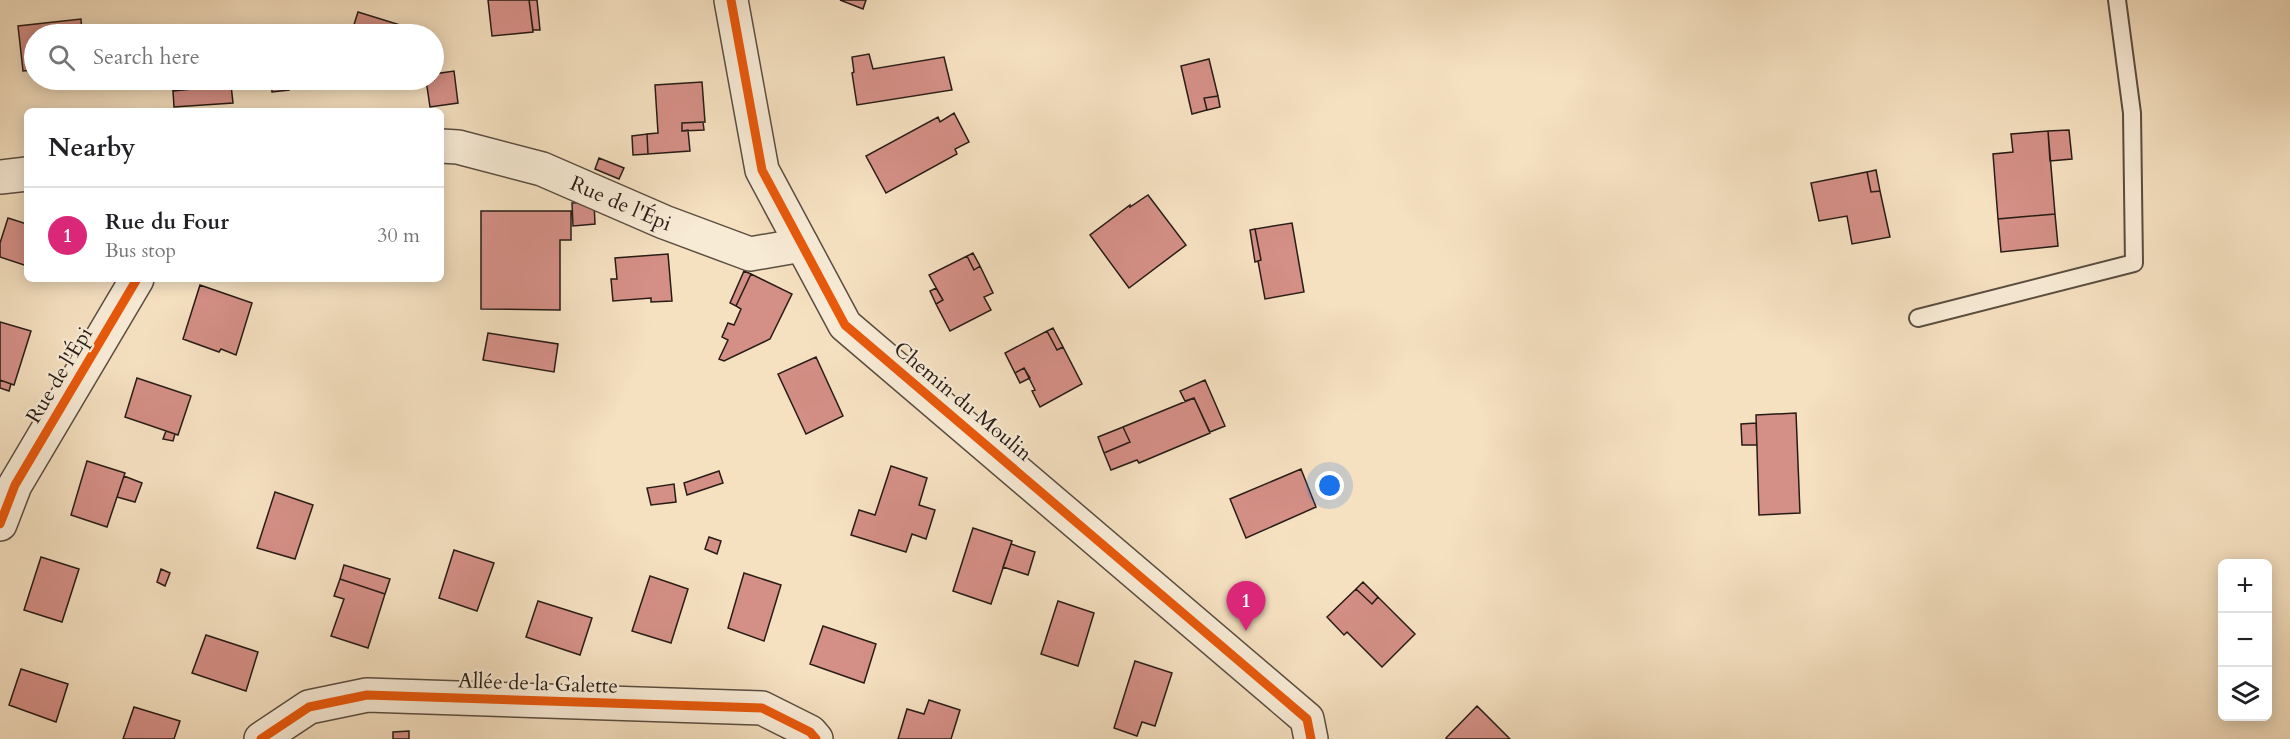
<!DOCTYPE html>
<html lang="en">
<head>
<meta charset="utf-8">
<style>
  :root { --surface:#fff; --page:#f2f2f2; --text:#202124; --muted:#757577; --line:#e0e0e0; --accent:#db2777 }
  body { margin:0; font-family:Cardo,serif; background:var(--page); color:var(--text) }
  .controls { position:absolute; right:18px; bottom:18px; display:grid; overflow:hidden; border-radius:9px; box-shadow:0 3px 15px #0003 }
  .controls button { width:54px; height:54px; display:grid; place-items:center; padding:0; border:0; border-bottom:2px solid var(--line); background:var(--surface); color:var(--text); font:30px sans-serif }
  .you { position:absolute; left:1330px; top:486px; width:21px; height:21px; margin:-15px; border:4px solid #fff; border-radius:50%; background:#1a73e8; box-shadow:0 0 0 9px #1a73e833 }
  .badge { display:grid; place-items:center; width:39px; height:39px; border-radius:50%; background:var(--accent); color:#fff; font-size:20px; font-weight:700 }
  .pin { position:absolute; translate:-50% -50px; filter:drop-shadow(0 2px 3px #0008) }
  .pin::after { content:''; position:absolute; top:32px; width:21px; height:18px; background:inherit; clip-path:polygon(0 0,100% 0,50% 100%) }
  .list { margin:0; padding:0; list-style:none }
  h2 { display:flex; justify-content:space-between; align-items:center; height:78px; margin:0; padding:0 24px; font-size:26px }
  h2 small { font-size:20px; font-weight:400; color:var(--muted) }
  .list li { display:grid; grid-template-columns:39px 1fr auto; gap:18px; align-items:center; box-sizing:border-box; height:96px; padding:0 24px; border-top:2px solid var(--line) }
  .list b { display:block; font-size:22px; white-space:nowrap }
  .list p { margin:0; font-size:20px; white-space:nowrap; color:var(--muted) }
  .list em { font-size:20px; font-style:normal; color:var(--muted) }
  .icon { flex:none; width:33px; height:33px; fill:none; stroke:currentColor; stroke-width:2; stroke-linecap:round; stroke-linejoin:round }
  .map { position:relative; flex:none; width:2290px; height:739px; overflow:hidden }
  .search { position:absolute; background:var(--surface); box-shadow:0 3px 15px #0003; left:24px; top:24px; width:420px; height:66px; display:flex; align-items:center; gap:15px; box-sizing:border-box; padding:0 21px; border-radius:33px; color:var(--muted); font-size:22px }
  .panel { position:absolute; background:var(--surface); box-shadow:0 3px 15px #0003; left:24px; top:108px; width:420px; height:174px; border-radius:9px }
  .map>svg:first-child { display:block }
</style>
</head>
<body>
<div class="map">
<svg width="2290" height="739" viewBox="0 0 2290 739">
  <rect width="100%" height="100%" fill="#f5e0c0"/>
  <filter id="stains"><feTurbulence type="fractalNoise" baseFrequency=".00333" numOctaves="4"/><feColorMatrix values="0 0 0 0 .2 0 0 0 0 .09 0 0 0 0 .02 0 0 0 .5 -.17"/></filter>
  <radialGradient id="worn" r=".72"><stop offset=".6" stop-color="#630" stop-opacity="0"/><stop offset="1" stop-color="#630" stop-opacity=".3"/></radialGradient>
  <path fill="#d48f86" stroke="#271c16" stroke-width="1.5" d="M488,0H529L533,32L492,36Z
    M529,0H537L540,30H533Z
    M840,0H866L863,9Z
    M358,12L400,25L396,34H351Z
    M81,19L82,34H34V70L23,71L18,26Z
    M869,54L873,69L944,57L952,90L857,105L852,73L854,72L852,57Z
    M1209,59L1218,96L1204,98L1207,110L1192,114L1181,66Z
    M454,71L458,103L430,107L426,80H434V74Z
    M172,80H231V85L173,91Z
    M271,80H288L289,90L272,92Z
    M702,82L705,122L682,123V131L688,130L690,151L648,154L647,134L658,133L655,85Z
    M231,85L233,103L174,107L173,91Z
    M1218,96L1220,107L1207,110L1204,98Z
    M954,113L969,142L955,149L957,154L886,193L866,156L938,117L940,122Z
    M703,122L704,130L682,131V123Z
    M2069,130L2072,159L2050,161L2048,131Z
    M2048,131L2055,214L1998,219L1993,154L2013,152L2011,134Z
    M647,134L648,154L633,155L632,136Z
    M599,158L624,168L619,179L595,169Z
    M1876,170L1880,191L1871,192L1867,172Z
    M1867,172L1871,192L1880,191L1890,237L1852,244L1847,216L1819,221L1811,183Z
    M1148,195L1186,245L1129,288L1090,235L1130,205V207Z
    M594,202L595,224L573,226L572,203Z
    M481,211H571V240H560V310L481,309Z
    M2055,214L2058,246L2001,252L1998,219Z
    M8,218L27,224V266L0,257V243Z
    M1292,223L1304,292L1265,299L1258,261L1261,260L1255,229Z
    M1255,229L1261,260L1255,262L1250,230Z
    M973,253L980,266L974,270L967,256Z
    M668,254L672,301L651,302V298L613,301L611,279H617L615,258Z
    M967,256L974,270L980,266L993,293L984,297L991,310L950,331L936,304L943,300L929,275Z
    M744,271L751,274L736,306L730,303Z
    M751,274L792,294L770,339L724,361L719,359L728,340L722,337L728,323L734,325L741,309L736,306Z
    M200,285L252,303L236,355L221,349L219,352L183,339Z
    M936,288L943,300L936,304L930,291Z
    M0,322L31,331L14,385L0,380Z
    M1053,328L1063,347L1057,350L1047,331Z
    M1047,331L1057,350L1063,347L1082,384L1040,407L1032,391L1035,390L1024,368L1015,373L1005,353Z
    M488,333L558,344L554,372L483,360Z
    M816,357L843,416L806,434L778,374Z
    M1024,368L1030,378L1020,383L1015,373Z
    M137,378L191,396L178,435L125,417Z
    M0,380L11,384L9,391L0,388Z
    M1205,380L1225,426L1210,432L1194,398L1185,401L1180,391Z
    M1194,398L1210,433L1139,463L1137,460L1111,470L1104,453L1130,442L1123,427Z
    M1796,413L1800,513L1759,515L1756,415Z
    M1756,423L1757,445H1742L1741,424Z
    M1123,427L1130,442L1104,453L1098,437Z
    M166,431L175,434L173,441L163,439Z
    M87,461L125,473L107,527L71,515Z
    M891,466L927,478L919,505L935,510L926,539L912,534L906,552L851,535L859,510L875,515Z
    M1301,469L1316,507L1246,538L1230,499Z
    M719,471L723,483L687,495L684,483Z
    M124,476L142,483L135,502L117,497Z
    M674,484L676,502L651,505L647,488Z
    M275,492L313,505L295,559L257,548Z
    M973,528L1012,541L991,604L953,591Z
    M709,537L721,541L717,554L705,549Z
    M1011,544L1035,552L1028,575L1003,567Z
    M454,550L494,563L477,611L439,598Z
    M41,557L79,569L62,622L24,610Z
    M344,565L390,579L385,594L340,579Z
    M161,569L170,573L165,586L157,582Z
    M744,573L781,585L764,641L728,628Z
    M650,576L688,589L671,643L632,631Z
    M340,579L385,594L368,648L331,636L344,599L334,596Z
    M1363,582L1378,597L1372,604L1356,589Z
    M1356,589L1372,604L1378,597L1415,634L1382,667L1347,632L1344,635L1327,617Z
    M538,601L592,618L580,655L526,637Z
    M1058,601L1094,613L1078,666L1041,654Z
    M823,626L876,644L864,683L810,664Z
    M206,635L258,652L246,691L192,673Z
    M1135,661L1172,673L1155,726L1142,722L1137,736L1114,728Z
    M21,669L68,684L56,722L9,705Z
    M929,700L960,710L951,739H898L907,709L924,714Z
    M1477,706L1510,739H1447L1446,738Z
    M134,707L180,721L174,739H123Z
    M409,731V739H393V732Z"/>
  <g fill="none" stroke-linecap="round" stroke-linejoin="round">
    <g stroke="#5a4d40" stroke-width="20">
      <path id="lane" d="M1918,318L2134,263L2132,113L2117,0"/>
    </g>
    <g stroke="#5a4d40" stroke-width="36">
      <g id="street">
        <path d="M731,0L762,170L845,325L1307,719L1311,739"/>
        <path id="s1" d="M441,146L458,147L542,169L664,222L750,254L802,245"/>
        <path d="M0,177L27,174"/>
        <path d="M0,524L15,485L137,279"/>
        <path d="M261,739L309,707L367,695L762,708L810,732L816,739"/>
      </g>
    </g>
    <use href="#lane" stroke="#f8ebd6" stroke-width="16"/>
    <use href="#street" stroke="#f8ebd6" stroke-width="33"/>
    <g stroke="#f8ebd6" stroke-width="13">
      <path id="cycleway" d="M731,0L762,170L845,325L1307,719L1311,739
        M0,524L15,485L137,279
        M261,739L309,707L367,695L762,708L810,732L816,739"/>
    </g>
    <use href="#cycleway" stroke="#e8590c" stroke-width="9"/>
  </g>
  <g text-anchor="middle" stroke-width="4.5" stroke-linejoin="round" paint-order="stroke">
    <g font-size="21" fill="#271c16" stroke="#f8ebd6">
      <text dy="7" stroke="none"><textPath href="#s1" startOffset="190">Rue de l'Épi</textPath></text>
      <text transform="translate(59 375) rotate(-59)" y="7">Rue de l'Épi</text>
      <text transform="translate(963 401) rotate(40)" y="7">Chemin du Moulin</text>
      <text transform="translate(538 683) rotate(2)" y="7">Allée de la Galette</text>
    </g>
  </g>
  <rect width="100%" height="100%" filter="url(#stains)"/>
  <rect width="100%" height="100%" fill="url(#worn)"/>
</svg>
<div class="controls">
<button>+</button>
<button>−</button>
<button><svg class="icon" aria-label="layers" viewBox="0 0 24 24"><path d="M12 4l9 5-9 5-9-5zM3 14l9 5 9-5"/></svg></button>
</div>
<div class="you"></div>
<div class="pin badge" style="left:1246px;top:631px">1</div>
<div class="search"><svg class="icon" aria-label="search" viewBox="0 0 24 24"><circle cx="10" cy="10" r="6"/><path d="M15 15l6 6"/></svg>Search here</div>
<section class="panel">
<h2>Nearby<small></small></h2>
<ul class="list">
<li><span class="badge">1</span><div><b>Rue du Four</b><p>Bus stop</p></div><em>30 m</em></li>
</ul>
</section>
</div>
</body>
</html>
